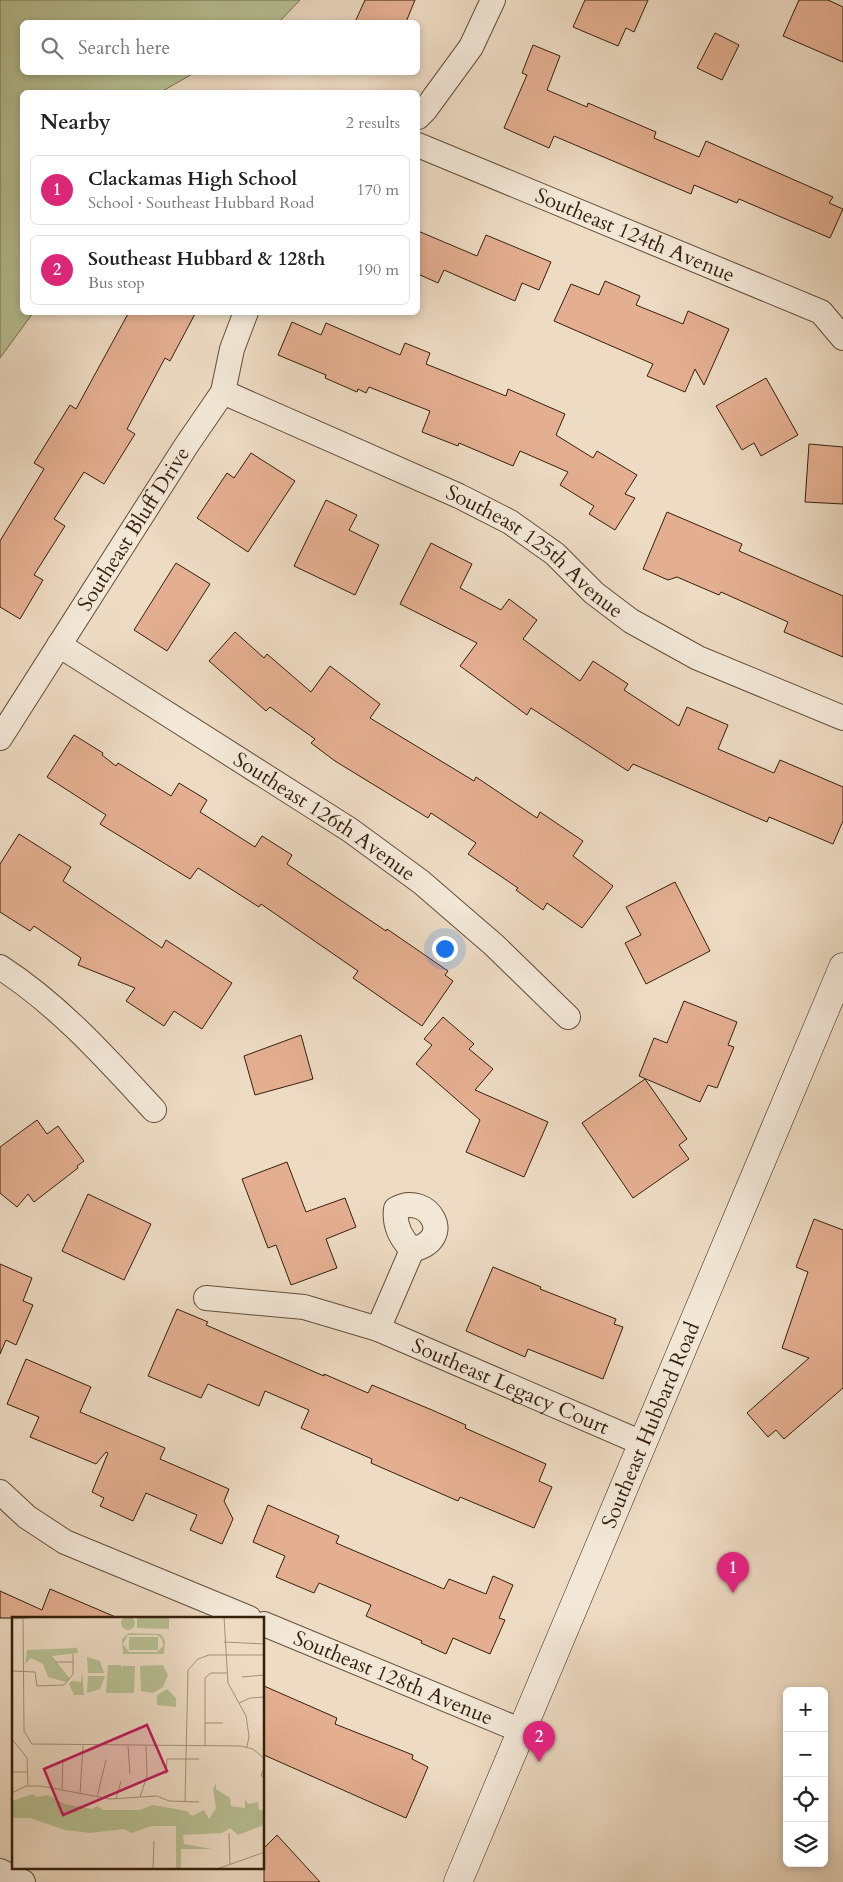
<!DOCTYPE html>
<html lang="en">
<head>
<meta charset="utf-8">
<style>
  :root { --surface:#fff; --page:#f6f6f6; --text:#222; --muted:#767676; --line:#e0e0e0; --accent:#db2777 }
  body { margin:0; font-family:Cardo,serif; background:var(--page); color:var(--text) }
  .controls { position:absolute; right:15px; bottom:15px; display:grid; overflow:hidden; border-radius:8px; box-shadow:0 2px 8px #0003 }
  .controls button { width:45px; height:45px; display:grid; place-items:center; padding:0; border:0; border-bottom:1px solid var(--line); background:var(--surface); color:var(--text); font:25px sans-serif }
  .you { position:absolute; left:444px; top:948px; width:18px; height:18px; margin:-12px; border:4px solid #fff; border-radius:50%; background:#1a73e8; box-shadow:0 0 0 8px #1a73e833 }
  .badge { display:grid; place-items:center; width:32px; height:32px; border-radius:50%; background:var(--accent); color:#fff; font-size:16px; font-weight:700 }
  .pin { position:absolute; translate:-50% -41px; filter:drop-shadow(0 1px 2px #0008) }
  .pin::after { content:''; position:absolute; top:26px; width:18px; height:15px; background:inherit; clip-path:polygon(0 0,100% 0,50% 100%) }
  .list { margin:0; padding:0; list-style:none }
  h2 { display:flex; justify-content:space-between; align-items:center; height:65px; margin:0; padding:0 20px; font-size:21px }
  h2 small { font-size:16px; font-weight:400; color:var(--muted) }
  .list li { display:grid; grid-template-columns:32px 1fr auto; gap:15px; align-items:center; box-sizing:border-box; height:70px; margin:0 10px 10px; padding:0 10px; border:1px solid var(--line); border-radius:8px }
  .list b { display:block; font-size:19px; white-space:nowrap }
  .list p { margin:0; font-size:16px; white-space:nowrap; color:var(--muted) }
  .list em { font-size:16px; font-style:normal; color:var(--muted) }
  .icon { flex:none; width:28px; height:28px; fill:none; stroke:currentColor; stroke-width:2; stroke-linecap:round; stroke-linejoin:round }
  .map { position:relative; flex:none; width:843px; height:1882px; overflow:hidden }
  .search { position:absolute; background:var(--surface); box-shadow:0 2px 8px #0003; left:20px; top:20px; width:400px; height:55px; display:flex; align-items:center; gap:12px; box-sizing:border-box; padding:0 18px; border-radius:8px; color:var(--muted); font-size:19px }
  .panel { position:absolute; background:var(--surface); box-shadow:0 2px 8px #0003; left:20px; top:90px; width:400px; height:225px; border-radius:8px }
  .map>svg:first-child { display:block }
</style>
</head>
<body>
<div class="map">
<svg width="843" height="1882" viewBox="0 0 843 1882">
  <rect width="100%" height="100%" fill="#eddbc3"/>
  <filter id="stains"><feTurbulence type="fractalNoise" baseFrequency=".004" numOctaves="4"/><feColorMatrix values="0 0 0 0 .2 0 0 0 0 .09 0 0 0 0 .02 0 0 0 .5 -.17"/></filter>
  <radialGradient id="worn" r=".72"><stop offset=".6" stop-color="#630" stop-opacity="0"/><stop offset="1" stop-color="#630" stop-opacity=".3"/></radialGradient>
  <path fill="#b7c094" stroke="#767050" d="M0,0H300L279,22H22V72L194,73L161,92H22V312L33,313L0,358Z"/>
  <path fill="#e4af91" stroke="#361f0b" d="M365,0H415L406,22H355Z
    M585,0H648L634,32L626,28L618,46L573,27Z
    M799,0H828L843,7V62L783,36Z
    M715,33L739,45L722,80L697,68Z
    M533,45L560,56L547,90L587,107L588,103L656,132L654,138L699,157L706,141L833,197L829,203L843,209L830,238L739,199L737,203L694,185L691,194L554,136L549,148L504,128L527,75L522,73Z
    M418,231L477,256L486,235L551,262L539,290L522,283L515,301L444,270L438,283L418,274Z
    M605,281L640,296L636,305L683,324L688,311L729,329L704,385L695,369L685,392L647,376L653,364L554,321L571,284L599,295Z
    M129,312H196L170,361L165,358L127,429L135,434L104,484L84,472L54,519L65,526L34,575L43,580L20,619L0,607V541L44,469L34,463L70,405L76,409Z
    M292,322L321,335L326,323L400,355L405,343L430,353L426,364L506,396L508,389L565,414L556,435L593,458L597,451L637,475L625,494L635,498L615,530L589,514L594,506L560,485L568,472L520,451L513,466L459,443L458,446L422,432L430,411L369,387L366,393L358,389L357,392L325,378L326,375L278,355Z
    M766,378L798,435L761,456L754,443L742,450L716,406Z
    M809,444L843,447V504L805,502Z
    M251,453L295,481L248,552L197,518L227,473L234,478Z
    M326,500L357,515L349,530L379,545L355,595L294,566Z
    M667,512L742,544L739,551L843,596V657L784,632L788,622L721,592L719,595L677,577L668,580L643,569Z
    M431,543L472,564L460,588L501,610L509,599L537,620L523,639L580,681L593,661L628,684L624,690L679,726L687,707L728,725L718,749L774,773L780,760L843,787V821L833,844L769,817L767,822L633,764L628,771L531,708L527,715L460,666L477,643L400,604Z
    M176,563L210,584L167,651L134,630Z
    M235,632L264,658L267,654L311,692L330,666L380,704L370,718L474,781L476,777L537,818L540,812L583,841L573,856L613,886L582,928L547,903L543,910L516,890L518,888L468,854L476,843L431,813L428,818L335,761L311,743L315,739L270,707L266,711L209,661Z
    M74,735L103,753L102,755L116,766L118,763L171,796L179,783L207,800L200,812L255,847L262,836L292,855L287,864L386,931L387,929L448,971L445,975L453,981L422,1026L353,978L358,971L261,904L259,907L198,868L190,879L100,824L106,815L47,777Z
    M19,834L71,867L63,881L162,948L166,940L232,983L202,1029L174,1011L164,1026L126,1001L135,988L78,965L81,958L34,926L30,931L0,912V864Z
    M675,882L710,951L646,984L625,943L641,935L626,907Z
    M684,1001L737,1022L728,1045L734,1047L717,1088L708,1085L700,1102L639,1076L654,1038L667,1043Z
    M443,1017L474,1044L469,1049L493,1069L475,1090L548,1122L524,1177L466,1152L480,1120L416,1064L432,1045L424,1039Z
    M301,1035L313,1079L255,1095L244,1056Z
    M645,1079L687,1139L679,1145L689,1159L633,1198L582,1123Z
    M37,1120L47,1134L58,1126L84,1161L77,1166L78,1168L34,1202L28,1194L17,1207L0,1193V1147Z
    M287,1162L306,1212L345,1198L356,1227L326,1239L337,1268L291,1285L276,1245L268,1248L242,1179Z
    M88,1194L151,1224L124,1280L62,1251Z
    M814,1219L843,1230V1388L784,1439L776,1430L768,1437L747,1413L809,1358L782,1348L808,1272L796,1267Z
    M0,1264L32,1278L23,1301L33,1305L16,1345L6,1340L0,1354Z
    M493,1267L541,1287L540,1289L616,1319L614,1324L623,1327L603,1379L528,1349L525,1357L466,1331Z
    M177,1309L208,1322L206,1325L324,1376V1374L368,1393L372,1385L432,1410L466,1425L465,1428L546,1464L539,1481L552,1487L534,1528L460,1497L458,1501L371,1463L372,1459L301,1428L309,1410L265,1391L259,1406L208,1384L201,1398L148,1376Z
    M26,1359L91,1387L80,1412L165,1448L160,1459L229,1489L224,1501L233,1519L222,1544L190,1530L197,1515L146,1493L133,1521L100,1506L104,1498L92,1492L108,1453L106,1452L96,1464L30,1437L39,1417L7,1404Z
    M268,1505L339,1536L336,1543L444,1589L449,1579L486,1594L493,1576L513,1585L499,1618L505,1620L490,1654L453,1638L446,1654L421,1643L422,1641L366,1616L371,1605L319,1583L314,1593L276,1577L285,1556L253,1542Z
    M50,1589L118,1618H0V1591L42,1610Z
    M264,1686L337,1718L335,1724L413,1755L412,1759L428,1767L406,1818L264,1755Z
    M277,1835L320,1882H264V1848Z"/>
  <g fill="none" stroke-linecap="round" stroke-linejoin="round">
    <g stroke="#644e39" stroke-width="26">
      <g id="street">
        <path d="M418,117L425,110L471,47L493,0"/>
        <path id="s1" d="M418,145L821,312L843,338"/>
        <path id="s2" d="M223,392L459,496L510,522L555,554L594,593L631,621L698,658L843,718"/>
        <path id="s3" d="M59,645L350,830L421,882L494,945L568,1017"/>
        <path id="s4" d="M0,738L186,446L223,392L232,349L246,312"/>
        <path d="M0,967C60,1006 106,1058 154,1110"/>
        <path id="s5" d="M206,1298L304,1307L378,1329L642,1443"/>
        <path d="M378,1329L412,1250C458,1239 427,1191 396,1209C394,1226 401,1238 412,1250"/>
        <path d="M0,1492L27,1517L65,1542L249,1618"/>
        <path id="s6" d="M264,1624L522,1731"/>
        <path d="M0,1871L23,1882"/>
      </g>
    </g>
    <g stroke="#361f0b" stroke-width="29">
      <g id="secondary">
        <path id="s7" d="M458,1882L843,967"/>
      </g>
    </g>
    <use href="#street" stroke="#f3e8d8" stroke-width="24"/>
    <use href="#secondary" stroke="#f3e8d8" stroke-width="28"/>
  </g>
  <g text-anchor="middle" stroke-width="5" stroke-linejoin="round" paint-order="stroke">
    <g font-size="21" fill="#361f0b" stroke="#f3e8d8">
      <text dy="7" stroke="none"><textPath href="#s1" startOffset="235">Southeast 124th Avenue</textPath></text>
      <text dy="7" stroke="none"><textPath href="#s4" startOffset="248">Southeast Bluff Drive</textPath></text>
      <text dy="7" stroke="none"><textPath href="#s2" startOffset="352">Southeast 125th Avenue</textPath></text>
      <text dy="7" stroke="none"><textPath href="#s3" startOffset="316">Southeast 126th Avenue</textPath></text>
      <text dy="7" stroke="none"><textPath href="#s5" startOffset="320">Southeast Legacy Court</textPath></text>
      <text dy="7" stroke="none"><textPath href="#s7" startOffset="496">Southeast Hubbard Road</textPath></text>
      <text dy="7" stroke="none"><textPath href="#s6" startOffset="140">Southeast 128th Avenue</textPath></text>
    </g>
  </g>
  <g transform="translate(12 1617)">
    <rect width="252" height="252" fill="#eddbc3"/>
    <path d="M109 6a7 7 0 1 1 14 0a7 7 0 1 1-14 0ZM125,0H157V12L125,11ZM117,16L149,17L153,24L152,37H111L110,22ZM116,18H145L150,22L151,29L145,35H117L111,27ZM117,20H146V33H117ZM65,31L66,36L40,39L58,62L54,65L36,60L31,47L19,41L13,47L15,33ZM75,40L88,44L92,56H76ZM96,48H109V52L110,49H123L122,76H94ZM151,48L156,58L151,70L141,76L129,74L128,49ZM70,54L72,78H62L57,67L59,64L69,65ZM93,59L88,72L75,76L76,59ZM155,72L164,81V90L145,88V78ZM204,166V172L218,181L219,189L233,191V182L236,187L246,185L247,193H252V208L226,218L218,211L210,216L171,218L172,227L200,232H169V252H164V209H139L120,216L112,212L78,216L53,213L18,201H0V184L21,177L25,180L36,178L53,187L80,192L85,189L91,193H127L141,188L175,194L180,199L192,193L197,202L204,191L201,172Z" fill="#b7c094" fill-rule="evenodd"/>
    <path fill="none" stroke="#a49079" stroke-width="1" d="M11,0L12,114L20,127L229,129L241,132L253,142M212,0L216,66L234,99L237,119L235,130M0,2L31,0M212,25L253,27M43,45H61M0,54L23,55L25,69L52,68L61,57V37M230,60L253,58M227,86L238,81L253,80M193,106H211M0,122L15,141L16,168M116,129L118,157M193,129V61L199,56H215M253,150L249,158L253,163M0,155H16M154,157L155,142H187M50,173L51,143M0,176L14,169H29L98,182L145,179L157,184L187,185M68,177L71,129M85,180L94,143M128,180L135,159L134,129M104,182L109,164M173,184L176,53L186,42L197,38H253M217,216L218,247M141,252L142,224M205,252L253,235"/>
    <path fill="#c2185b" fill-opacity="0.15" stroke="#c2185b" stroke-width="2.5" d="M135,108L155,154L51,198L32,152Z"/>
    <rect width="252" height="252" fill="none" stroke="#361f0b" stroke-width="2.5"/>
  </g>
  <rect width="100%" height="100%" filter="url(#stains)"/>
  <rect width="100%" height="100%" fill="url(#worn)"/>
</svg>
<div class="controls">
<button>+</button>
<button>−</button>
<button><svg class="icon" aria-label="locate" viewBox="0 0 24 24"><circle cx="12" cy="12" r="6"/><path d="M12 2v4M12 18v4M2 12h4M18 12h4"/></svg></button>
<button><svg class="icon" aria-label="layers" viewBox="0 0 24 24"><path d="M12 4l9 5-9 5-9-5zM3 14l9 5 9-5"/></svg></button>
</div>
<div class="you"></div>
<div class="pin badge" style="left:733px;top:1593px">1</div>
<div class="pin badge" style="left:539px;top:1762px">2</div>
<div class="search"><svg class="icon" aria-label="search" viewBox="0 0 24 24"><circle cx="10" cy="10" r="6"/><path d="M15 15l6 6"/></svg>Search here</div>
<section class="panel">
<h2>Nearby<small>2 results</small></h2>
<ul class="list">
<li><span class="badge">1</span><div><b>Clackamas High School</b><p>School · Southeast Hubbard Road</p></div><em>170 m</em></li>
<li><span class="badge">2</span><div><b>Southeast Hubbard &amp; 128th</b><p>Bus stop</p></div><em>190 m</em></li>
</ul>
</section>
</div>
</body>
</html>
